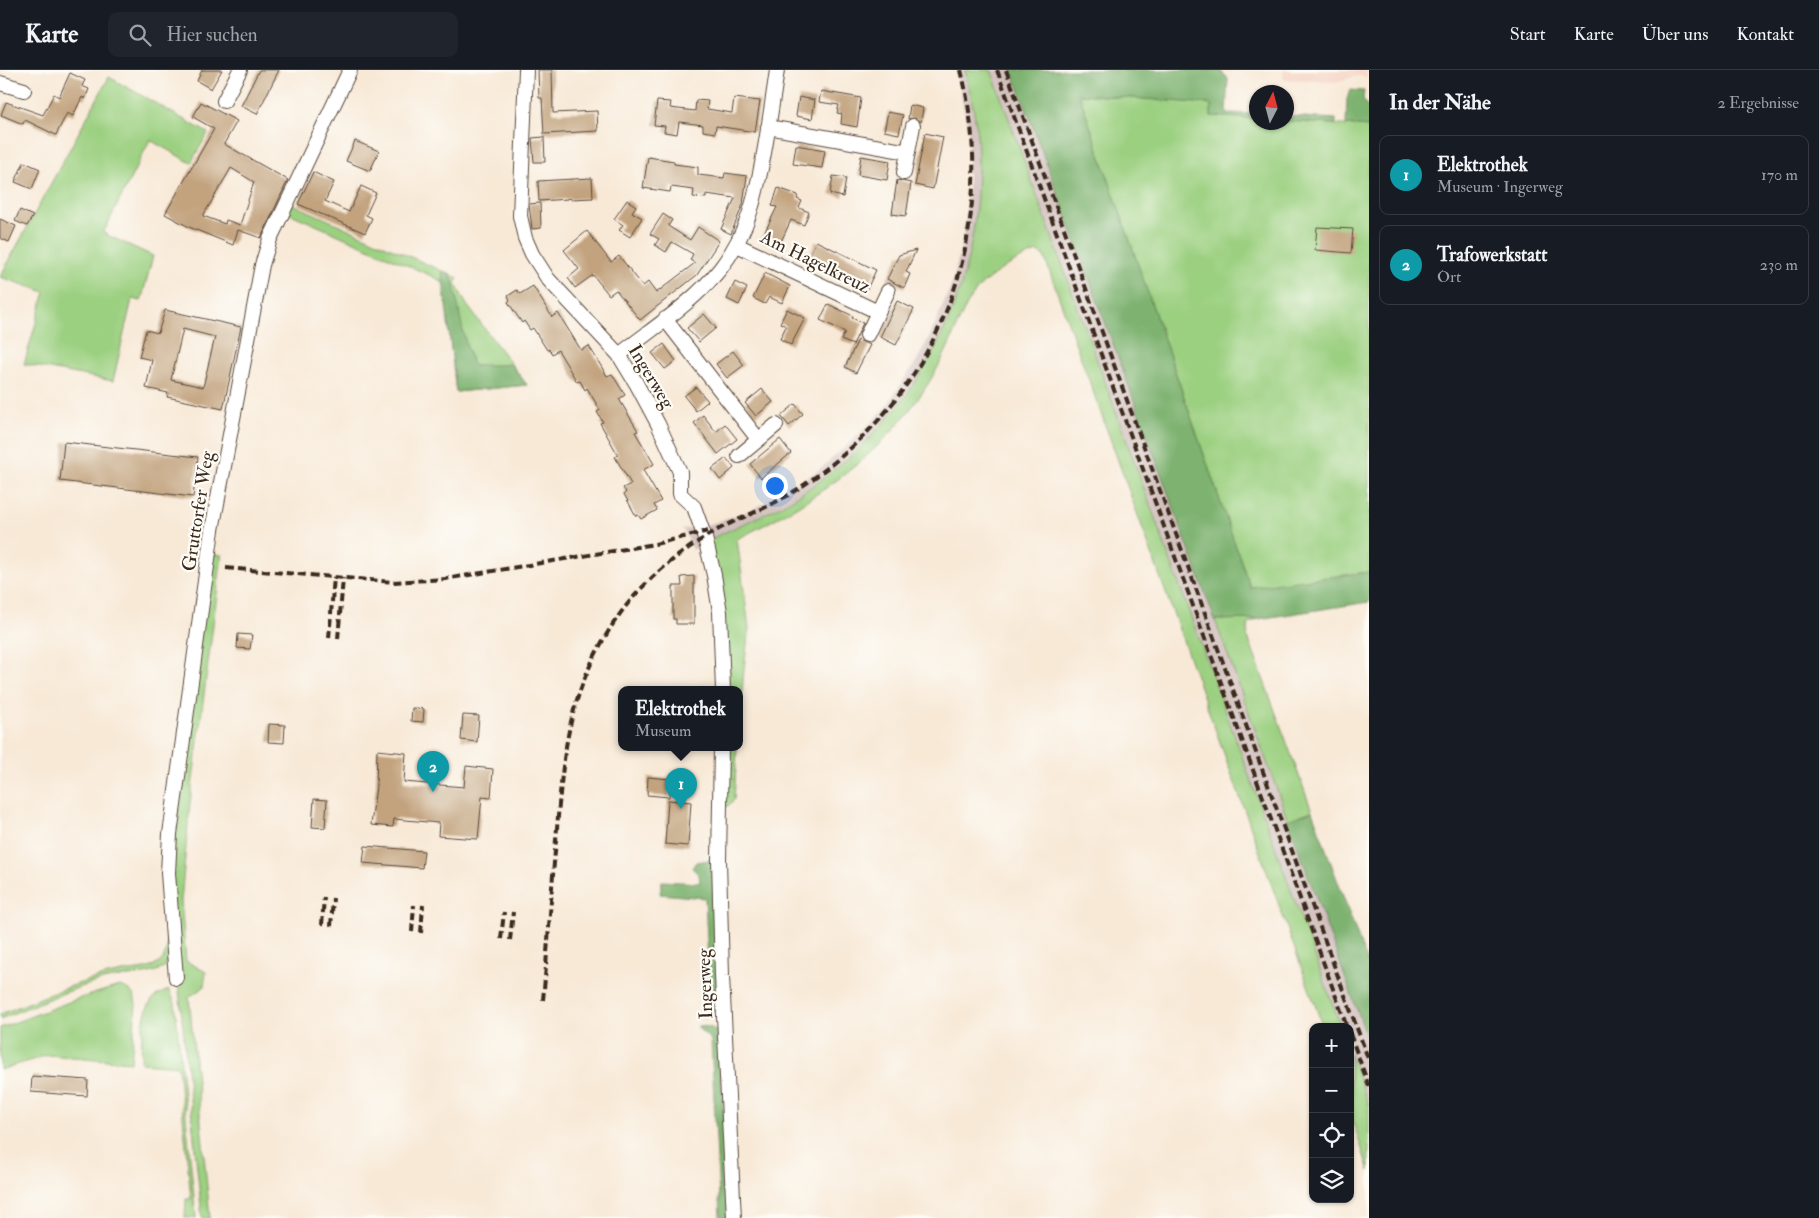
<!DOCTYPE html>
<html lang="de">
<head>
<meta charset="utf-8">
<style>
  :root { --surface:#171b24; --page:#20242c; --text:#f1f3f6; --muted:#9ea1a6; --line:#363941; --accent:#d1495b }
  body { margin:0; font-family:"IM FELL Double Pica",serif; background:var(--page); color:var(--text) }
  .controls { position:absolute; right:15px; bottom:15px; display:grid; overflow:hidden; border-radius:10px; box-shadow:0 1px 4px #0004 }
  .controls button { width:45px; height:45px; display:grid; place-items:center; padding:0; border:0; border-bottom:1px solid var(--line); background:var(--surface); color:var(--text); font:25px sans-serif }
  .compass { position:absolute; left:1249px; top:15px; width:45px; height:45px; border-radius:50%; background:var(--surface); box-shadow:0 1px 4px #0004; rotate:6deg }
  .you { position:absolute; left:774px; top:415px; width:18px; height:18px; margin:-12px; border:4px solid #fff; border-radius:50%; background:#1a73e8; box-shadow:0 0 0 8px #1a73e833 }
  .badge { display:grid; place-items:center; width:32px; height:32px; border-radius:50%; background:var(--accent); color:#fff; font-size:16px; font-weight:700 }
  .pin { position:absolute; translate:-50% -41px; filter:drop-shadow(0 1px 2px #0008) }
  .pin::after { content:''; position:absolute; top:26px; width:18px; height:15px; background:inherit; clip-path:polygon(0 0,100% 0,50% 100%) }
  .popup { position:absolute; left:618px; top:616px; width:125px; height:65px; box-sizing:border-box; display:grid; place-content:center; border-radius:10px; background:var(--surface); filter:drop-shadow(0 1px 4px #0005); font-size:16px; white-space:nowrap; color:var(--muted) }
  .popup b { font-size:19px; color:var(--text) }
  .popup::after { content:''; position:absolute; left:50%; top:100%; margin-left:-10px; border:10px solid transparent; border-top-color:var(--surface) }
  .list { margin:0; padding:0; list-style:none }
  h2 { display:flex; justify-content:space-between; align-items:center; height:65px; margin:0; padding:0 20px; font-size:21px }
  h2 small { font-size:16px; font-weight:400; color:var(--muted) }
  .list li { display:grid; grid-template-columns:32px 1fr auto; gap:15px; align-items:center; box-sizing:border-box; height:80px; margin:0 10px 10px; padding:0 10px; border:1px solid var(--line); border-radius:10px }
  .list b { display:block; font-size:19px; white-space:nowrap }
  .list p { margin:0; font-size:16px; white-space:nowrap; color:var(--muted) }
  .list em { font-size:16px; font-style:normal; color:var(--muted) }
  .icon { flex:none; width:28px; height:28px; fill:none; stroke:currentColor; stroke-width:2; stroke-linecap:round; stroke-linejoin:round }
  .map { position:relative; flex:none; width:1369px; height:1148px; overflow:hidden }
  header { display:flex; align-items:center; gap:30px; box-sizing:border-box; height:70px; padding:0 25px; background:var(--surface); border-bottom:1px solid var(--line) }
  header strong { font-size:24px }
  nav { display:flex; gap:28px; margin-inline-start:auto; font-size:18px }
  .search { width:350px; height:45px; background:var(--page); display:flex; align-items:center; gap:12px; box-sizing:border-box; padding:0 18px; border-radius:10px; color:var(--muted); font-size:19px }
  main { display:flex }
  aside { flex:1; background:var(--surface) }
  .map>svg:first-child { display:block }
</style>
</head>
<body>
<header>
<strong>Karte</strong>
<div class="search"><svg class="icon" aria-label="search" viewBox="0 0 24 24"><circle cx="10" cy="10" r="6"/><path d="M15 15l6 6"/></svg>Hier suchen</div>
<nav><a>Start</a><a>Karte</a><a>Über uns</a><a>Kontakt</a></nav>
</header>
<main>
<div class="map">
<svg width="1369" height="1148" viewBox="0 0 1369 1148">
  <rect width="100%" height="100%" fill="#fdfcf7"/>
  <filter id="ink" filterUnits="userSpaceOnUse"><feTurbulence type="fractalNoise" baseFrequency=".02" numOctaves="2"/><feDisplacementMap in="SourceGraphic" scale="10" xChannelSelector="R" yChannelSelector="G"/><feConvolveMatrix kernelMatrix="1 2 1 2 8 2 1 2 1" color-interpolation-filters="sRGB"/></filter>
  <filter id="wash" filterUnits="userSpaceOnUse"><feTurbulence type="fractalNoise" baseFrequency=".0096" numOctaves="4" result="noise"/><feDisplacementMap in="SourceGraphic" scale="20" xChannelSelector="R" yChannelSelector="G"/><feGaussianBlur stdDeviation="1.12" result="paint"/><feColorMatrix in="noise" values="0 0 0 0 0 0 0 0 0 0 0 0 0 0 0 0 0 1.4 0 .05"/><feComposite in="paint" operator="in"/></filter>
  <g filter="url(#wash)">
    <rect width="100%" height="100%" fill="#f8e9d7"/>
    <path fill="#f5d2c2" d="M1284,0H1367V7L1357,6L1336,12L1283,9Z"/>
    <path fill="#d1bfbd" d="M956,0H965L977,57L978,90L976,146L964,208L952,244L937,276L920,305L884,353L845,390L801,424L771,440L705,472L693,480L683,459L697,458L744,443L771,430L819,400L862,362L884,339L916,292L929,268L953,211L961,178L965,151L968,119V59Z
      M991,0H1012L1241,619L1369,973V1035L1350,984V957H1341Z"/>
    <path fill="#9cd081" stroke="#6c7d50" d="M965,0H991L1341,957H1323L1044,186L1037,182C1019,188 989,205 977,220C963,236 957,258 948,277C936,303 922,325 904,347C858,403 801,437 737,469L749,558L744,599L740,647V620H725L707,471C738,455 772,443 802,423C906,355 970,249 977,124C978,101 979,78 976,56C974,37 969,18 965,0Z
      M109,7L208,63L191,93L150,70L103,163L153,186L141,231L132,229L113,311L24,294L45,222L0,207Z
      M1079,24L1211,34V46L1256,49V52H1286L1287,51L1369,57V502L1250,518Z
      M288,132L458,208L455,213L467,235L527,315L456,322L444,214L436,208L284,141Z
      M210,484L222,485L190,733L181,831L186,891L206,902L204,917L189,927L210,1148H202L173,859L170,802Z
      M1258,549L1249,553L1247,565L1312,741L1288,750L1215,550Z
      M723,678H737L734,730L728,736L721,737Z
      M168,860L169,885L164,898C145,907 122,905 103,910C68,920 34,935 0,949V944C40,929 81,909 123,902C135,900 151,900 160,892C168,886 167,869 168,860Z
      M119,916C130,919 135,923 136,935L131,992L48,985L0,1000V958L77,929Z
      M169,920L175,933L196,1148H185L186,1129H191L178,996L141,993C142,974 140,940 155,927C158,924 164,922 169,920Z
      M1350,984L1369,1035V1101L1350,1043Z"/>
    <path fill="#7db26f" stroke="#5c6e46" d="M1012,0H1219L1228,8L1226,43L1256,44V49L1211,46V34L1079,24L1250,517L1369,502V532L1258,549L1215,550Z
      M1350,20L1364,21L1363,29L1369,39V57L1346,55L1347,29Z
      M1287,46L1336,49V54L1287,51Z
      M442,201L451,205C460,235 461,268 474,296C486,294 498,296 511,294L527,315L456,322Z
      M1312,741L1369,897V973L1288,750Z
      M709,790H717L720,938L707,947L699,946V943L710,933L705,828L660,824L662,811L700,813L699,805L692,798L696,792Z
      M698,956L710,957L718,962L731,1148H720L711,970L698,958Z"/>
    <g id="blocks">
      <path fill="#c2a37e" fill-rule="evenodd" d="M202,0H222L211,19L197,11Z
        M259,0H279L257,44L241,36Z
        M538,0H552L553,43L597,41L598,61L544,64L542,28H539Z
        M70,3L85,10L82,16L89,19L85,29L82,27L73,46L67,43L56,65L25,50L23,54L1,45L6,32L43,45L54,24L59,27Z
        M821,21L861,28L857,57L841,54L842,44L837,43L839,35L819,32Z
        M799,27L815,30L812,49L796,46Z
        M734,28L760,31L755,62L716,56L715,63L703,61V55L679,52L677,64L664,62L665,56L654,55L657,31L671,32L670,38L695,41L696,30L708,31L707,39L732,43Z
        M201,32L237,51L224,74L288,110L261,168L238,160L233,175L189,157L165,144L214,59L193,47ZM231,98L254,112L240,155L226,150L225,154L203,146Z
        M910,35L923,38L921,52L915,48L908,49Z
        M888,42L903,45L899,64L884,61Z
        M925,63L943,67L933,119L915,115Z
        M544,67L545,92H534L532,68Z
        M355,71L379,81L370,101L346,91Z
        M796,75L825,80L822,98L793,94Z
        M861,86L890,91L887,110L858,105Z
        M648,87L674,91V94L698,97V105L724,108L725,103L747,106L743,134L731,164L721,159L735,128L706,124V128L693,127L694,120L671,117L670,122L643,118Z
        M24,92L40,99L32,119L15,112Z
        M313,102L334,112L325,131L349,142L361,116L376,123L366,145L372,148L365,163L298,134Z
        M833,106L846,108L843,127L830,124Z
        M592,108L593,128L571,129L569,128L568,129L539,131L538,111Z
        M897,110L911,113L906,146L892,144Z
        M778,118L798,125L797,129L802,131L799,138L809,142L804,155L791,150L778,178L761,170L777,137L772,136Z
        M627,130L636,136L632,142L642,148L630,167L619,160L623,155L614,149Z
        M540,133L541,158L532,159L529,134Z
        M20,140L33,146L27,156L15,151Z
        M663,144L672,150L668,156L690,170L698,157L719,171L697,205L640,250L616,220L609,225L593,205L575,218L568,208L579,199L564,180L587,161L611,192L619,186L643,216L648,212L656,223L695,193L690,190L693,184L672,172L666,182L655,175L659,169L650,164Z
        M0,149L16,156L9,172L0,168Z
        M1317,157L1353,159L1351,183L1315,180Z
        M816,171L876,200L866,221L849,213L850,212L806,192Z
        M916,180L906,202L910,204L904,218L887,209L899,185Z
        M765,203L790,216L782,233L769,227L765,234L753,228Z
        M735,212L747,218L739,235L727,229Z
        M533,216L552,247L558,243L581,280L589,276L607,306L612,304L625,325L619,329L638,361L635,362L654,394L643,400L661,431L654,435L657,440L641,449L638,445L636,446L624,424L626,422L623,418L631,414L615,387L618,385L600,353L603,352L597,342L600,340L587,318L585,320L580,311L577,312L558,280L552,284L549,279L547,280L533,258L530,260L524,251L522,253L508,232L510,230L508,226L517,220L520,224Z
        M897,231L914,239L896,275L880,267Z
        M828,234L853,246L852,248L863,253L853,275L841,270L845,262L820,250Z
        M787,239L805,248L791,275L780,269L786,256L780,253Z
        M165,240L241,257L223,339L167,327L168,323L146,318L152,290L139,287L146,260L158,263ZM183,259L215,267L203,317L171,310Z
        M704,244L716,258L699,272L687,258Z
        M858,270L870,275L856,303L845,297Z
        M664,274L676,291L665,299L652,283Z
        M733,281L744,295L727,308L716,294Z
        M696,317L708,331L696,341L684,326Z
        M762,319L773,332L756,346L745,333Z
        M795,334L803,344L789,356L781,346Z
        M703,345L716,362L725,354L737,369L718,384L694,353Z
        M780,369L791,383L761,408L750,394Z
        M64,372L198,387L193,427L60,411Z
        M726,388L734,398L720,410L712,399Z
        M694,506V554H676V549H673V516H682L681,507Z
        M238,564L252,565L250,579L237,578Z
        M412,638L424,639L423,652L411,651Z
        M463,645L479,646L477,672L461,670Z
        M269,654L285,655L284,673L268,672Z
        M377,680L406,683L404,712L464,717L466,696L493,699L491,728L482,727L478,769L438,766L439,753L394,749L393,757L371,755L376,716Z
        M648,707L670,709L669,727L647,725Z
        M314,729L327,730L325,758L312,757Z
        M668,730L691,732L688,776L665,774Z
        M365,776L424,781L422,798L363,793Z
        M32,1006L88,1010L87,1026L31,1022Z"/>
    </g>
  </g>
  <g filter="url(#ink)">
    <use href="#blocks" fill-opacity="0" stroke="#57473a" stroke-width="1"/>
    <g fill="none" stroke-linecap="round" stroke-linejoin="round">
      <g stroke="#57473a" stroke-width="16">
        <path id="minor" d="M526,0L520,146L525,168L532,184L548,209L619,285L636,313L658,354L680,402V424L694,437L705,468L714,505L720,542L723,620
          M0,13L24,20
          M224,31L240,0
          M768,57L908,82
          M904,103L913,56
          M737,175L878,242
          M665,249L758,369
          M867,265L888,221
          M619,285C653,258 693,233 720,199C748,163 756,126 764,83C769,55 773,28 777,0
          M739,386L776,355
          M721,678L719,790L722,906L734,1148
          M176,908L168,803L170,764L212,460L262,195L270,169L350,0"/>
      </g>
      <use href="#minor" stroke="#fff" stroke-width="14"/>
      <path stroke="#3b2a1e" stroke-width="4" stroke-dasharray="8 4" stroke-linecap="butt" d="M997,0L1347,957
        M1006,0L1369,991
        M226,498L394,512L445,509L655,474L708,461
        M329,568L334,507
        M338,569L343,508
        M322,855L324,827
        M331,856L333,828
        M412,862L414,835
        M421,863L423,835
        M501,869L504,842
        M510,870L513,842
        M543,930C548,877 551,824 556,770C563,687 566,627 613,554C639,514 678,482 719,459C744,446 770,437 793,422C939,330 1002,166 961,0
        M1350,964L1369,1016"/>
    </g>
  </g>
  <g text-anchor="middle" stroke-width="4.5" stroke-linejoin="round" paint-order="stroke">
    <g font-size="19" fill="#3b2a1e" stroke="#fdfcf7">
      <text transform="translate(816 191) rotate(26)" y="7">Am Hagelkreuz</text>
      <text transform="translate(652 306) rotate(59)" y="7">Ingerweg</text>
      <text transform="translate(197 441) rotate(-81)" y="7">Gruttorfer Weg</text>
      <text transform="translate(704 914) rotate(-92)" y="7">Ingerweg</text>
    </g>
  </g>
</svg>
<div class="controls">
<button>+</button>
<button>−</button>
<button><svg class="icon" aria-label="locate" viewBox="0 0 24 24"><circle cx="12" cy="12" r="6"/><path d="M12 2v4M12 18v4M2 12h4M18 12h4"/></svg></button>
<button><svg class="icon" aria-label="layers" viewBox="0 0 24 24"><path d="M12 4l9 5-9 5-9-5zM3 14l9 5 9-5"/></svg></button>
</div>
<svg class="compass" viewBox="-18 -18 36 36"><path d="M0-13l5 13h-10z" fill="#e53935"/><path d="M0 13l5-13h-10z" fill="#9ea1a6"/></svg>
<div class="you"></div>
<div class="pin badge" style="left:681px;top:739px;background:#0f9aa8">1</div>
<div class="popup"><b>Elektrothek</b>Museum</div>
<div class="pin badge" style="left:433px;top:722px;background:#0f9aa8">2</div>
</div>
<aside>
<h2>In der Nähe<small>2 Ergebnisse</small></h2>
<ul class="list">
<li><span class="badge" style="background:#0f9aa8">1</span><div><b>Elektrothek</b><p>Museum · Ingerweg</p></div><em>170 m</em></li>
<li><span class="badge" style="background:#0f9aa8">2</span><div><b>Trafowerkstatt</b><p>Ort</p></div><em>230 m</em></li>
</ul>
</aside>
</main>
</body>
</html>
